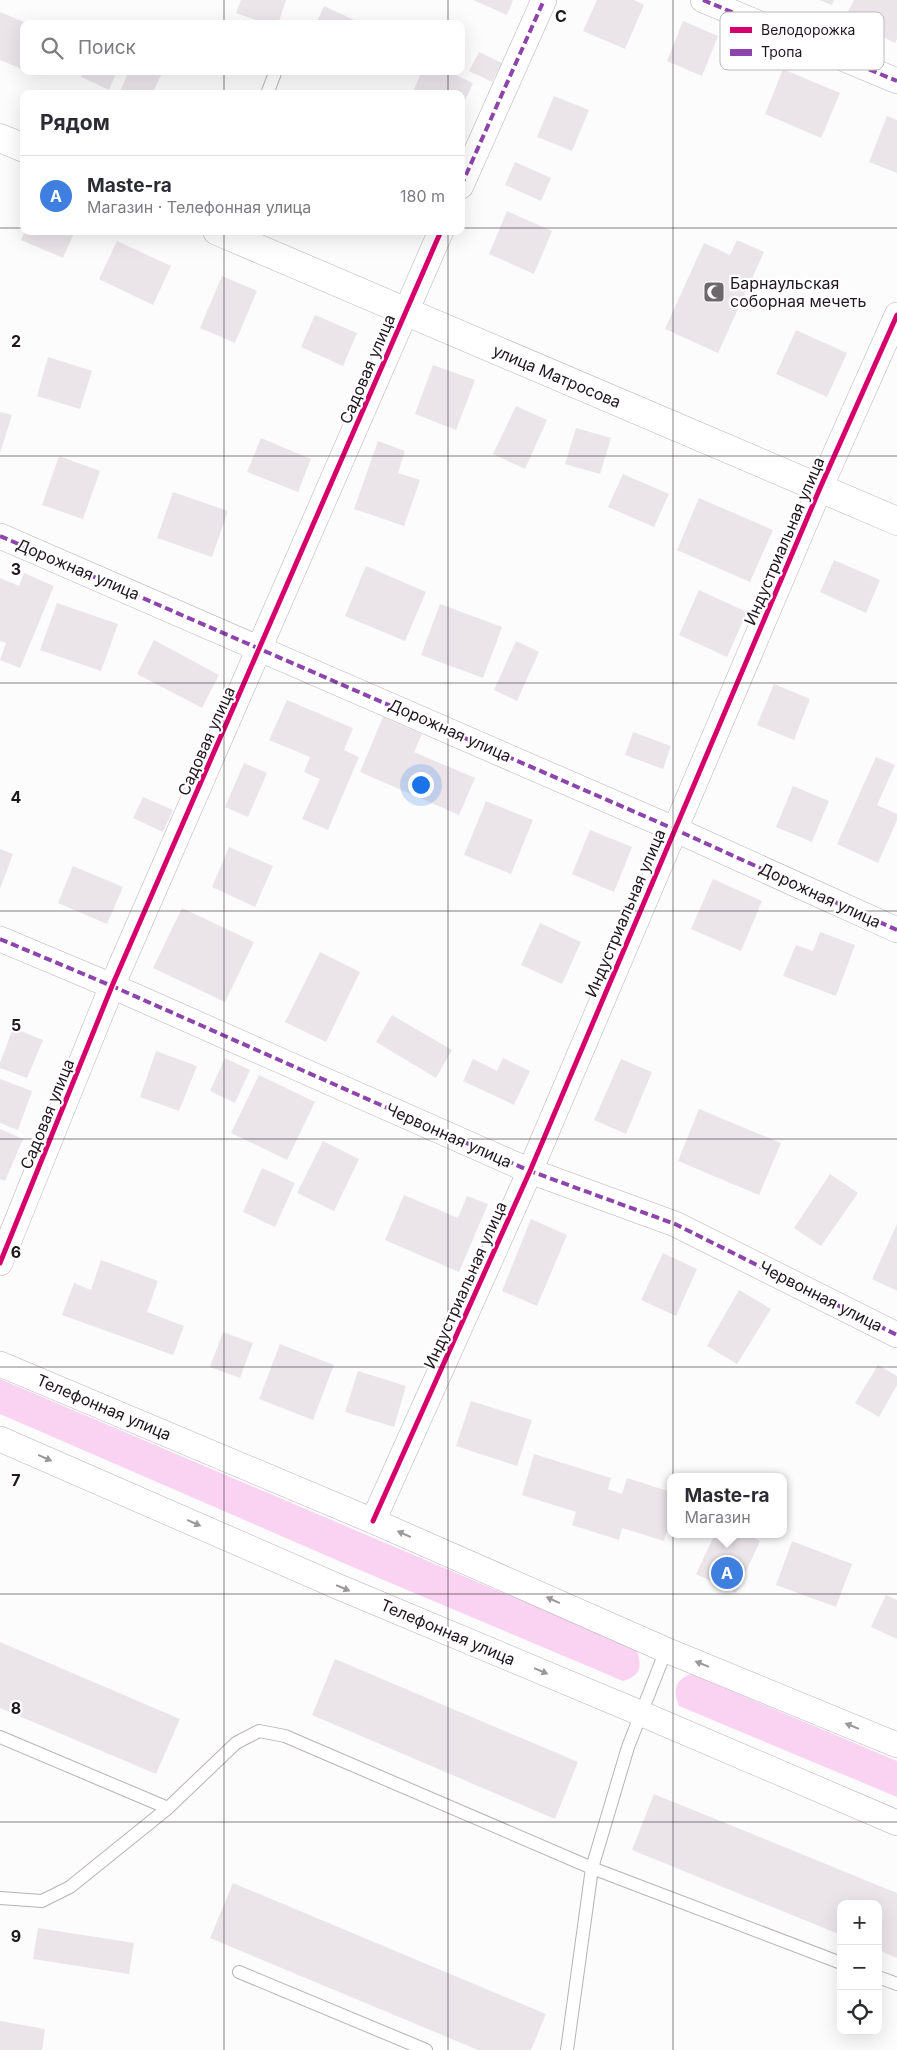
<!DOCTYPE html>
<html lang="ru">
<head>
<meta charset="utf-8">
<style>
  :root { --surface:#fff; --page:#f2f2f3; --text:#2b2b33; --muted:#7c7c81; --line:#e1e1e2; --accent:#2563eb }
  body { margin:0; font-family:Inter,sans-serif; background:var(--page); color:var(--text) }
  .controls { position:absolute; right:15px; bottom:15px; display:grid; overflow:hidden; border-radius:10px; box-shadow:0 5px 20px #0002 }
  .controls button { width:45px; height:45px; display:grid; place-items:center; padding:0; border:0; border-bottom:1px solid var(--line); background:var(--surface); color:var(--text); font:25px sans-serif }
  .you { position:absolute; left:420px; top:784px; width:18px; height:18px; margin:-12px; border:4px solid #fff; border-radius:50%; background:#1a73e8; box-shadow:0 0 0 8px #1a73e833 }
  .badge { display:grid; place-items:center; width:32px; height:32px; border-radius:50%; background:var(--accent); color:#fff; font-size:16px; font-weight:700 }
  .pin { position:absolute; translate:-50% -50%; border:2px solid #fff; box-shadow:0 1px 5px #0006 }
  .popup { position:absolute; left:667px; top:1473px; width:120px; height:65px; box-sizing:border-box; display:grid; place-content:center; border-radius:10px; background:var(--surface); filter:drop-shadow(0 1px 4px #0005); font-size:16px; white-space:nowrap; color:var(--muted) }
  .popup b { font-size:19px; color:var(--text) }
  .popup::after { content:''; position:absolute; left:50%; top:100%; margin-left:-10px; border:10px solid transparent; border-top-color:var(--surface) }
  .list { margin:0; padding:0; list-style:none }
  h2 { display:flex; justify-content:space-between; align-items:center; height:65px; margin:0; padding:0 20px; font-size:21px }
  h2 small { font-size:16px; font-weight:400; color:var(--muted) }
  .list li { display:grid; grid-template-columns:32px 1fr auto; gap:15px; align-items:center; box-sizing:border-box; height:80px; padding:0 20px; border-top:1px solid var(--line) }
  .list b { display:block; font-size:19px; white-space:nowrap }
  .list p { margin:0; font-size:16px; white-space:nowrap; color:var(--muted) }
  .list em { font-size:16px; font-style:normal; color:var(--muted) }
  .icon { flex:none; width:28px; height:28px; fill:none; stroke:currentColor; stroke-width:2; stroke-linecap:round; stroke-linejoin:round }
  .map { position:relative; flex:none; width:897px; height:2050px; overflow:hidden }
  .search { position:absolute; background:var(--surface); box-shadow:0 5px 20px #0002; left:20px; top:20px; width:445px; height:55px; display:flex; align-items:center; gap:12px; box-sizing:border-box; padding:0 18px; border-radius:10px; color:var(--muted); font-size:19px }
  .panel { position:absolute; background:var(--surface); box-shadow:0 5px 20px #0002; left:20px; top:90px; width:445px; height:145px; border-radius:10px }
  .map>svg:first-child { display:block }
</style>
</head>
<body>
<div class="map">
<svg width="897" height="2050" viewBox="0 0 897 2050">
  <rect width="100%" height="100%" fill="#fcfcfc"/>
  <path fill="#fad3f3" d="M0,1379L637,1650C642,1667 641,1676 623,1681L355,1568L0,1414Z
    M691,1674L897,1761V1797L679,1706C673,1691 674,1680 691,1674Z"/>
  <path fill="#ebe5ea" d="M241,0H286L278,24H267L236,13Z
    M473,0H513L507,15Z
    M597,0H634L644,5L625,49L583,31Z
    M819,0H834L832,5Z
    M854,0H897V39L895,43L845,17Z
    M324,6L363,24H316Z
    M0,12L29,24H24V70L0,60Z
    M683,21L718,36L702,76L667,61Z
    M479,52L502,63L492,82L469,71Z
    M783,69L840,93L821,138L765,114Z
    M84,71H117L109,90L81,77Z
    M129,71H163L152,94H119Z
    M422,71H447L473,83L461,110V94H412Z
    M554,96L589,110L572,151L537,137Z
    M887,116L897,120V173L869,162Z
    M515,162L551,178L541,201L505,185Z
    M507,211L552,231L534,274L489,254Z
    M25,231H75L63,258L21,240Z
    M737,240L764,252L718,353L665,329L704,243L730,255Z
    M117,241L171,266L153,305L99,279Z
    M222,276L257,291L235,343L200,328Z
    M315,315L357,333L343,366L301,347Z
    M796,330L847,353L827,397L776,374Z
    M48,357L92,371L80,409L37,396Z
    M433,365L475,380L456,430L415,414Z
    M516,406L547,420L525,469L493,454Z
    M0,412L12,415L0,453Z
    M576,428L611,438L600,474L565,464Z
    M261,438L311,459L298,492L247,472Z
    M378,441L405,451L398,473L420,480L404,526L354,509Z
    M59,456L100,471L83,519L42,505Z
    M623,474L669,494L654,527L608,507Z
    M173,492L228,511L212,557L157,538Z
    M699,498L773,530L750,582L677,550Z
    M834,560L880,580L866,613L820,592Z
    M366,566L426,592L405,641L345,616Z
    M24,573L54,586L20,668L0,660L6,643L0,641V578L19,586Z
    M699,590L747,612L727,657L679,635Z
    M57,603L118,624L101,671L40,650Z
    M440,604L502,627L483,678L421,655Z
    M154,640L219,675L202,708L137,674Z
    M516,641L539,652L517,701L494,690Z
    M774,684L810,699L794,740L757,725Z
    M287,700L353,728L344,750L359,757L328,830L302,819L320,779L304,772L310,757L269,740Z
    M383,717L422,734L414,752L475,778L459,815L360,772Z
    M633,732L671,746L663,769L625,755Z
    M876,757L895,765L877,805L897,814V820L878,863L837,844Z
    M244,763L267,773L248,817L225,807Z
    M793,786L829,801L812,842L776,827Z
    M143,797L173,810L163,832L133,818Z
    M486,801L533,820L511,874L464,855Z
    M590,830L632,847L614,892L572,874Z
    M229,847L273,866L255,907L212,887Z
    M0,849L13,854L0,889Z
    M73,866L123,887L107,924L58,903Z
    M713,879L762,901L741,951L691,929Z
    M182,908L254,942L225,1002L153,968Z
    M540,923L581,942L562,984L521,965Z
    M820,932L855,945L836,996L783,976L796,945L813,951Z
    M320,952L360,972L326,1042L285,1022Z
    M392,1015L452,1050L436,1078L376,1042Z
    M13,1028L43,1040L27,1078L0,1068V1063Z
    M156,1051L197,1066L179,1111L140,1097Z
    M225,1058L250,1070L235,1103L210,1091Z
    M503,1058L530,1071L514,1105L463,1081L473,1059L497,1071Z
    M621,1059L652,1072L626,1134L594,1120Z
    M259,1075L315,1102L287,1160L231,1133Z
    M0,1079L32,1091L18,1130L0,1123Z
    M699,1109L781,1143L759,1195L678,1161Z
    M0,1129L23,1139L5,1181L0,1179Z
    M323,1141L359,1159L334,1211L297,1193Z
    M262,1168L295,1183L275,1227L243,1212Z
    M830,1174L858,1193L821,1246L794,1228Z
    M404,1195L458,1218L467,1196L488,1204L459,1272L385,1240Z
    M531,1219L567,1235L537,1306L502,1291Z
    M897,1224V1291L872,1279Z
    M663,1253L697,1269L676,1316L641,1300Z
    M101,1260L158,1281L147,1312L184,1326L173,1355L62,1315L74,1283L91,1290Z
    M739,1290L771,1309L737,1364L707,1346Z
    M223,1332L253,1343L240,1378L210,1367Z
    M280,1344L334,1365L313,1420L259,1399Z
    M878,1365L897,1376V1385L879,1417L855,1403Z
    M358,1371L406,1386L394,1427L345,1412Z
    M471,1401L532,1420L517,1466L456,1446Z
    M534,1454L611,1478L608,1489L622,1494L627,1478L671,1492V1518L664,1541L622,1528L619,1540L572,1525L576,1512L522,1495Z
    M715,1534H746L760,1541L736,1593L696,1574Z
    M792,1541L852,1564L836,1607L776,1585Z
    M886,1595L897,1600V1639L871,1627Z
    M0,1642L180,1719L156,1774L0,1708Z
    M335,1659L578,1762L555,1819L312,1715Z
    M654,1794L897,1893V1958L878,1950V1904H841V1935L632,1850Z
    M233,1883L546,2014L531,2050H478L210,1938Z
    M38,1928L134,1943L129,1974L33,1959Z
    M0,2021L45,2029L42,2050H0Z"/>
  <g fill="none" stroke-linecap="round" stroke-linejoin="round">
    <g stroke="#b8b2b7" stroke-width="14">
      <path id="service" d="M267,94L275,73
        M666,1650L628,1747L592,1868L841,1963
        M0,1737L168,1808
        M0,1898L42,1901L70,1887L168,1808L236,1743L259,1731L285,1736L592,1868L567,2050
        M239,1972L426,2050
        M878,1977L897,1984"/>
    </g>
    <g stroke="#b8b2b7" stroke-width="26">
      <path id="minor" d="M703,0L897,81
        M461,186L544,0
        M0,536L674,829L897,930
        M0,939L112,986L530,1171L675,1224L897,1335
        M0,1263L112,986L441,231
        M0,1364L373,1521L666,1650L897,1745
        M0,1439L339,1587L640,1713L897,1823
        M373,1521L530,1171L820,488L897,315"/>
    </g>
    <g stroke="#b8b2b7" stroke-width="29">
      <path id="tertiary" d="M0,138L24,148
        M217,231L897,521"/>
    </g>
    <use href="#service" stroke="#fff" stroke-width="12"/>
    <use href="#minor" stroke="#fff" stroke-width="25"/>
    <use href="#tertiary" stroke="#fff" stroke-width="28"/>
    <path stroke="#8e44ad" stroke-width="4" stroke-dasharray="8 4" stroke-linecap="butt" d="M703,0L897,81
      M461,186L544,0
      M0,536L674,829L897,930
      M0,939L112,986L530,1171L675,1224L897,1335"/>
    <g stroke="#fff" stroke-width="8">
      <path id="cycleway" d="M0,1263L112,986L441,231
        M373,1521L530,1171L820,488L897,315"/>
    </g>
    <use href="#cycleway" stroke="#d6006c" stroke-width="5"/>
  </g>
  <defs><path id="oneway-solid" d="M-6-.8H1V-3.2L6.5 0L1 3.2V.8H-6Z" transform="scale(1.25)"/></defs>
  <g fill="#9b979a">
    <use href="#oneway-solid" transform="translate(45 1458) rotate(24)"/>
    <use href="#oneway-solid" transform="translate(194 1523) rotate(24)"/>
    <use href="#oneway-solid" transform="translate(404 1534) rotate(-156)"/>
    <use href="#oneway-solid" transform="translate(343 1588) rotate(23)"/>
    <use href="#oneway-solid" transform="translate(553 1600) rotate(-156)"/>
    <use href="#oneway-solid" transform="translate(702 1664) rotate(-158)"/>
    <use href="#oneway-solid" transform="translate(541 1671) rotate(23)"/>
    <use href="#oneway-solid" transform="translate(852 1726) rotate(-158)"/>
  </g>
  <path fill="none" stroke="#21171f" stroke-width="1" stroke-opacity="0.55" d="M224,0V24M448,0V24M673,0V2050M224,71V94M448,71V94M0,228H24M461,228H897M224,231V2050M448,231V2050M0,456H897M0,683H897M0,911H897M0,1139H897M0,1367H897M0,1594H897M0,1822H897"/>
  <defs>
    <g id="mosque-square" transform="scale(1.125)"><rect x="-9" y="-9" width="18" height="18" rx="4" fill="#6e676c" stroke="#fff"/><path d="M3.5-4.9A6 6 0 1 0 3.5 4.9A5 5 0 1 1 3.5-4.9Z" fill="#fff"/></g>
  </defs>
  <g fill-rule="evenodd">
    <use href="#mosque-square" x="714" y="292"/>
  </g>
  <g text-anchor="middle" stroke-width="4.5" stroke-linejoin="round" paint-order="stroke">
    <g font-size="16" fill="#21171f" stroke="#fff" text-anchor="start">
      <text x="730" y="289">Барнаульская<tspan x="730" dy="18">соборная мечеть</tspan></text>
    </g>
    <g font-size="16" fill="#21171f" stroke="#fff">
      <text transform="translate(367 369) rotate(-67)" y="6">Садовая улица</text>
      <text transform="translate(557 376) rotate(23)" y="6">улица Матросова</text>
      <text transform="translate(784 541) rotate(-67)" y="6">Индустриальная улица</text>
      <text transform="translate(78 569) rotate(23)" y="6">Дорожная улица</text>
      <text transform="translate(450 730) rotate(24)" y="6">Дорожная улица</text>
      <text transform="translate(206 741) rotate(-66)" y="6">Садовая улица</text>
      <text transform="translate(820 895) rotate(25)" y="6">Дорожная улица</text>
      <text transform="translate(625 913) rotate(-67)" y="6">Индустриальная улица</text>
      <text transform="translate(47 1114) rotate(-68)" y="6">Садовая улица</text>
      <text transform="translate(449 1135) rotate(24)" y="6">Червонная улица</text>
      <text transform="translate(465 1285) rotate(-66)" y="6">Индустриальная улица</text>
      <text transform="translate(821 1296) rotate(27)" y="6">Червонная улица</text>
      <text transform="translate(104 1407) rotate(23)" y="6">Телефонная улица</text>
      <text transform="translate(448 1632) rotate(23)" y="6">Телефонная улица</text>
    </g>
  </g>
  <rect x="720" y="12" width="164" height="58" rx="8" fill="#fff" stroke="#bcb9bc" stroke-width="1"/>
  <rect x="730" y="27" width="22" height="6" fill="#d6006c"/>
  <rect x="730" y="49" width="22" height="7" fill="#8e44ad"/>
  <g font-size="14" fill="#21171f">
    <text x="761" y="35">Велодорожка</text>
    <text x="761" y="57">Тропа</text>
  </g>
  <g font-size="16" text-anchor="middle" font-weight="bold" fill="#21171f" stroke="#fff" stroke-width="4.5" stroke-linejoin="round" paint-order="stroke">
    <text x="561" y="22">C</text>
    <text x="16" y="347">2</text>
    <text x="16" y="575">3</text>
    <text x="16" y="803">4</text>
    <text x="16" y="1031">5</text>
    <text x="16" y="1258">6</text>
    <text x="16" y="1486">7</text>
    <text x="16" y="1714">8</text>
    <text x="16" y="1942">9</text>
  </g>
</svg>
<div class="controls">
<button>+</button>
<button>−</button>
<button><svg class="icon" aria-label="locate" viewBox="0 0 24 24"><circle cx="12" cy="12" r="6"/><path d="M12 2v4M12 18v4M2 12h4M18 12h4"/></svg></button>
</div>
<div class="you"></div>
<div class="pin badge" style="left:727px;top:1573px;background:#3f7fe0">A</div>
<div class="popup"><b>Maste-ra</b>Магазин</div>
<div class="search"><svg class="icon" aria-label="search" viewBox="0 0 24 24"><circle cx="10" cy="10" r="6"/><path d="M15 15l6 6"/></svg>Поиск</div>
<section class="panel">
<h2>Рядом<small></small></h2>
<ul class="list">
<li><span class="badge" style="background:#3f7fe0">A</span><div><b>Maste-ra</b><p>Магазин · Телефонная улица</p></div><em>180 m</em></li>
</ul>
</section>
</div>
</body>
</html>
